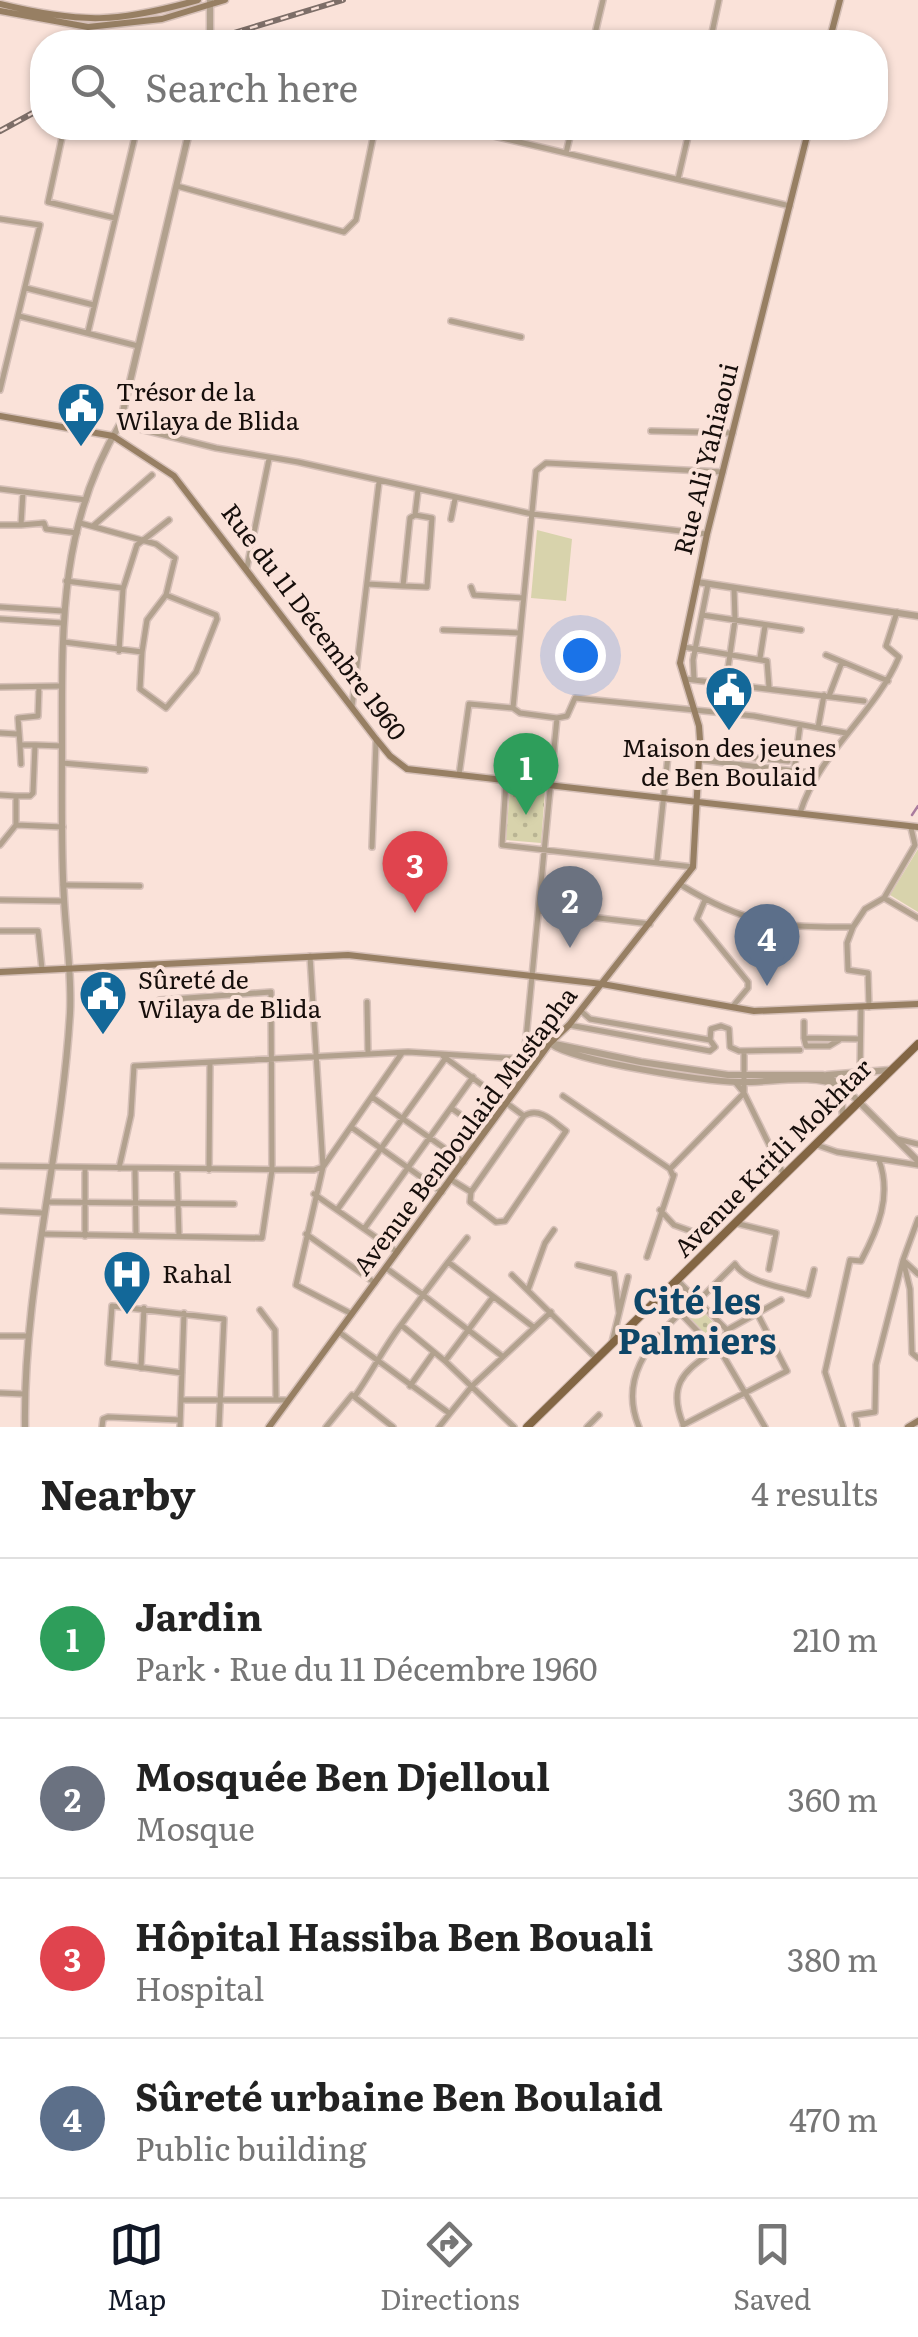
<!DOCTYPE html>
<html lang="en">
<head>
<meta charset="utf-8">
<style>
  :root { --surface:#fff; --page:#f6f6f6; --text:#222; --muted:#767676; --line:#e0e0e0; --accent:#111827 }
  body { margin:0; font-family:Literata,serif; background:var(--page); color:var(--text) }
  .you { position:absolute; left:580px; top:655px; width:35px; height:35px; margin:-25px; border:8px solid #fff; border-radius:50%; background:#1a73e8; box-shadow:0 0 0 15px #1a73e833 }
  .badge { display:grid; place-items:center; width:65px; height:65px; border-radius:50%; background:var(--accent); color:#fff; font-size:32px; font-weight:700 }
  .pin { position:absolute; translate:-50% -82px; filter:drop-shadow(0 2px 5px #0008) }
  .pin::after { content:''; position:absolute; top:52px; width:35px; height:30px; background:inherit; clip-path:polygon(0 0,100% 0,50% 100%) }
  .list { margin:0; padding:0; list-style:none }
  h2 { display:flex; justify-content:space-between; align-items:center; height:130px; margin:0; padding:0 40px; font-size:42px }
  h2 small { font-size:32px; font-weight:400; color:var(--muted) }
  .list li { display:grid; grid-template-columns:65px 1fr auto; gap:30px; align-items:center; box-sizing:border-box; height:160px; padding:0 40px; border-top:2px solid var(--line) }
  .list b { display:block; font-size:38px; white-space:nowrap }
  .list p { margin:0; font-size:32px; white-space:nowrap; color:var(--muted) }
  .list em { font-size:32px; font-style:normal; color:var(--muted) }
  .icon { flex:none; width:55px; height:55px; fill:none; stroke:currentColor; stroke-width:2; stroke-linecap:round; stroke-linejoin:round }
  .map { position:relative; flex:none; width:918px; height:1427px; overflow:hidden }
  .search { position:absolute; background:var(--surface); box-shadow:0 2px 8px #0004; left:30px; right:30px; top:30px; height:110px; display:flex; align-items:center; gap:25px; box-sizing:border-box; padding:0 35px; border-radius:40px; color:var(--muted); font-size:38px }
  .sheet { height:770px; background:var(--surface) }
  nav { display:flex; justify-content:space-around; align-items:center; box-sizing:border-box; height:140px; border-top:2px solid var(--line); background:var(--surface); font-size:28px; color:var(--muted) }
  nav a { display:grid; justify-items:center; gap:5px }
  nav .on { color:var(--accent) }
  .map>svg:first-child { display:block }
</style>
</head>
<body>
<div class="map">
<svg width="918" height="1427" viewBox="0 0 918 1427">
  <defs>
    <pattern id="garden-dots" width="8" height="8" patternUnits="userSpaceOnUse" patternTransform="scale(2.5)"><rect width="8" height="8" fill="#d8d3ac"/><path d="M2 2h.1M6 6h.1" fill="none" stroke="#b9b493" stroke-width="1.8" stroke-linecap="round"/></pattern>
  </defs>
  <rect width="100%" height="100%" fill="#fae2d9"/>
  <path fill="#d8d3ac" d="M537,530L572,539L566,601L531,598Z
    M918,849V912L890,895Z"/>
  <path fill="url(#garden-dots)" d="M510,787L545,790L541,843L506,840Z
    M680,1286L720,1330L719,1339L709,1338L670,1296Z"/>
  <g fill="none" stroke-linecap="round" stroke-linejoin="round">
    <path stroke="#aa7c9e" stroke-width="2.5" d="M912,815L918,806"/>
    <g stroke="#d6c0b8" stroke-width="8">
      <path id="minor" d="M593,42L603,0
        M710,42L719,0
        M64,128L48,202L115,218
        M460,128L790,206
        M566,153L572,128
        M678,179L690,128
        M177,186L344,232L356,220L375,128
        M0,219L40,225L0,390
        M26,288L94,305
        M19,316L138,346
        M451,321L521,337
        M88,332L137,128
        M120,424L216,448L298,462L532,514L707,534
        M651,431L733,433
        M0,489L86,500
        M451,519L455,499
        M80,523L156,544L175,558L166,595L147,620L142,652
        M0,525H21L23,492
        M21,525L44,523L46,529L77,533
        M93,526L152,475
        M247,567L269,459
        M66,581L122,588
        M367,584L403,586L410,518L415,515L418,490
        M403,586L427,587L432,518L415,515
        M471,587L474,595L523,598
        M0,607L63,611
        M702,615L801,630
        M0,619L62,623
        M443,630L520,633
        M64,642L142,652L140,689L166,708L196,672L217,619L216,615L166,595
        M684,647L767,661L769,687
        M119,651L123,589L137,545L169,520
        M826,655L888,681
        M760,658L765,626
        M686,679L864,701
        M694,679L693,660L708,584
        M726,682L735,620L734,588
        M0,687L62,686
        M829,696L842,662
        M352,707L379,482
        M557,718L567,716L575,698L754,716L846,733
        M818,728L824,695
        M0,733L17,734
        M20,745L21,764
        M35,745H20L18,718L38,716L39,687
        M62,746L35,745L33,793L30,796H16V825L63,827
        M716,759L725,755L788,761
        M700,760L812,773
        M62,763L145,770
        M794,771L800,726
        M459,775L469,704L513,708
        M506,781L502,845L693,867
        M0,795L16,796
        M800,813C819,752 875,714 899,657L886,646L897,612
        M0,845L16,825
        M372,847L376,742
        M657,860L669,746
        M63,885L140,886
        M681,885C745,924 779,928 853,927
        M884,898L918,918
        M0,900L64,901
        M705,900L697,919L748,982V988L733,1006
        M539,911L650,924
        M0,931H38L42,969
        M310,956L323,1167L296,1285L352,1314
        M367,1002L368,1054
        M869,1007L868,973L848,970L847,943L853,927L865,909L884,898L915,845L911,828
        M581,1011L590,1019L710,1040L711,1029L721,1026L729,1029L730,1047L739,1051L800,1050
        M804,1022V1038L860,1039
        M569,1025L710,1051L715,1047L710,1040
        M804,1038L806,1046H829L839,1040
        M744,1051V1093L783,1173
        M443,1056L524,1116
        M528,1072L524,1059L557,718L520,713L513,708L536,471L546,463L723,472
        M860,1074L861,1007
        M563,1096L670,1169L673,1176
        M372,1097L464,1162
        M451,1108L485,1132
        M351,1127L442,1192
        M897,1139L918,1144
        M817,1145L837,1152L918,1165
        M0,1166L314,1170L323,1167L402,1053
        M119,1168L131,1115L134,1066L408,1052L524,1059
        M135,1168L136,1235
        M177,1169L179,1236
        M670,1169L744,1093L735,1082
        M209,1170L210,1063
        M450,1179L471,1192L470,1202L496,1222L505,1221L566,1131C554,1122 539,1106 524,1116L471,1192
        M314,1194L397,1252
        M47,1202L234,1204
        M337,1210L445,1059
        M660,1210L674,1225L699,1234
        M0,1211L42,1213
        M918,1219L903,1260L910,1289L912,1353L918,1358
        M735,1223L776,1233L769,1269
        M364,1229L473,1077
        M42,1234L262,1238L272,1170L271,992L160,1000
        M306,1234L375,1283
        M85,1236V1169
        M467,1238L448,1262L532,1326
        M647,1257L674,1175
        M448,1262L423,1295L502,1356
        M578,1265L614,1274L619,1313
        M386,1268L423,1295L401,1325L445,1361L514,1427
        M512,1275L597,1359
        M677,1280L727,1330
        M528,1290L545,1243L554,1230
        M663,1295L707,1341L717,1345L765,1427
        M699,1300L735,1264C746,1283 787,1288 808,1295L814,1270
        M260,1310L275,1330L276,1400
        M339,1332L449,1413
        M0,1336H27
        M612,1342L628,1277
        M445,1361L493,1297
        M141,1368L144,1308
        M182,1373L108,1363L112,1306L224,1319L219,1427
        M410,1386L434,1352
        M0,1393L24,1394
        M355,1396C372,1372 383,1349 401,1325
        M181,1400H288
        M683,1424C658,1362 719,1364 727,1330L781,1300
        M683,1425L787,1371L757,1313
        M857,1425L855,1415L875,1412L876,1365L903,1260L918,1274
        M102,1427L103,1419L108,1417L180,1420
        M180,1427L184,1313
        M326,1427L352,1395L393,1427
        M439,1427L472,1386L551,1312
        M587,1427L599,1415
        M639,1427C619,1379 648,1345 680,1313
        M843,1427L825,1372L850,1260L861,1261C878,1229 892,1196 879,1160"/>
    </g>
    <g stroke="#d6c0b8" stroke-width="9">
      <path id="tertiary" d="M210,42V0
        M697,582L918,616
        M550,1043L641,1062L728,1075H823L843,1086L918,1161
        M551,1044C577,1062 704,1081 739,1082C767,1083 815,1073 838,1086
        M827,1075L890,1070
        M840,1088L843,1116
        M25,1427C23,1287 62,1152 70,1013C72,975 66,937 64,899C61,849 62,798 62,747C62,633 58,526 120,424L190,128"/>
    </g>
    <g stroke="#d6c0b8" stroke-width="9">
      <path id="secondary" d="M0,4C82,24 117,23 198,0
        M0,11L88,27L162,19L225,0
        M829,42L840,0
        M0,416L113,436L174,476L376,739L390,756L407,769L918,827
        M0,972L348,955L602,984L754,1011L918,1004
        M269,1427L550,1043L569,1025L693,867L700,740L699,726L680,663L707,534L809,128
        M908,1427L918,1421"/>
    </g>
    <g stroke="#d6c0b8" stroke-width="10">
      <path id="primary" d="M527,1427L918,1044"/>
    </g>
    <use href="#minor" stroke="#b2a18e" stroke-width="5"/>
    <use href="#tertiary" stroke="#b2a18e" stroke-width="6"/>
    <use href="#secondary" stroke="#977f63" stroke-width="6"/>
    <use href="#primary" stroke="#836644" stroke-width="8"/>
    <g stroke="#7d6e68" stroke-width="6">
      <path id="rail" d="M204,42L343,0
        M0,131L42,108"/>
    </g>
    <use href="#rail" stroke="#fae2d9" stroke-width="2.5" stroke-dasharray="8" stroke-linecap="butt"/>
  </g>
  <defs>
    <g id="civic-pin" transform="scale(2.5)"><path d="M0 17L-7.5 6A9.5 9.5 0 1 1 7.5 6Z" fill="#136899" stroke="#fae2d9"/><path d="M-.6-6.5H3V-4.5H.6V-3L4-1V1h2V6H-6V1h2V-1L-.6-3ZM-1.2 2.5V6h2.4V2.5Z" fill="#fff"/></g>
    <g id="hospital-pin" transform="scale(2.5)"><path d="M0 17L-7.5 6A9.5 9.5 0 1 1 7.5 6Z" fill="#136899" stroke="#fae2d9"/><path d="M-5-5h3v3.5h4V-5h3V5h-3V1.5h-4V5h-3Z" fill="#fff"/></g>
  </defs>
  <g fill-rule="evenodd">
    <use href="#civic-pin" x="81" y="406"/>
    <use href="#civic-pin" x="729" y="690"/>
    <use href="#civic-pin" x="103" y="994"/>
    <use href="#hospital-pin" x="127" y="1274"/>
  </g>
  <g text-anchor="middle" stroke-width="8" stroke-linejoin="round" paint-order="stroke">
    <g font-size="25" fill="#160e0b" stroke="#fae2d9" text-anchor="start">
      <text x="116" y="401">Trésor de la<tspan x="116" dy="29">Wilaya de Blida</tspan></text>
      <text x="729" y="757" text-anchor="middle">Maison des jeunes<tspan x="729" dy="29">de Ben Boulaid</tspan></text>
      <text x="138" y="989">Sûreté de<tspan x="138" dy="29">Wilaya de Blida</tspan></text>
      <text x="162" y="1283">Rahal</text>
    </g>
    <g font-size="25" fill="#160e0b" stroke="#fae2d9">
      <text transform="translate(706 459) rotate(-76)" y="9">Rue Ali Yahiaoui</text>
      <text transform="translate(314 622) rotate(53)" y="9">Rue du 11 Décembre 1960</text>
      <text transform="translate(465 1131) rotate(-53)" y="9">Avenue Benboulaid Mustapha</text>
      <text transform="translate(773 1158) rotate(-45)" y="9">Avenue Kritli Mokhtar</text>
    </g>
    <g font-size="35" font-weight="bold" fill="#0e4668" stroke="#fae2d9">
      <text x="697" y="1314">Cité les<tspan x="697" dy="40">Palmiers</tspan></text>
    </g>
  </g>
</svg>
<div class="you"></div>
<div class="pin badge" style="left:526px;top:815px;background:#2e9e5b">1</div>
<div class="pin badge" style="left:570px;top:948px;background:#6b7280">2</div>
<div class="pin badge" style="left:415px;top:913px;background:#e0444e">3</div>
<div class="pin badge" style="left:767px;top:986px;background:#5c6f8a">4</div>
<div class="search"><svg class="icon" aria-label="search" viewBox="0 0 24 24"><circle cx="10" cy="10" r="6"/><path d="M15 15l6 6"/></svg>Search here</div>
</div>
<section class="sheet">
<h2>Nearby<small>4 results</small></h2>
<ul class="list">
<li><span class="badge" style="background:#2e9e5b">1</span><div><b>Jardin</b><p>Park · Rue du 11 Décembre 1960</p></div><em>210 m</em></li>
<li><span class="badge" style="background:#6b7280">2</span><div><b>Mosquée Ben Djelloul</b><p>Mosque</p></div><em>360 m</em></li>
<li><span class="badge" style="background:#e0444e">3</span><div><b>Hôpital Hassiba Ben Bouali</b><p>Hospital</p></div><em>380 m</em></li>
<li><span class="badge" style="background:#5c6f8a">4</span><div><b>Sûreté urbaine Ben Boulaid</b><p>Public building</p></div><em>470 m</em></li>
</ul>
</section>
<nav>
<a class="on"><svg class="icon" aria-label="map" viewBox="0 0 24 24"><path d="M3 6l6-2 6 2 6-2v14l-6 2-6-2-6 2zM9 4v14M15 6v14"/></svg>Map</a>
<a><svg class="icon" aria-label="directions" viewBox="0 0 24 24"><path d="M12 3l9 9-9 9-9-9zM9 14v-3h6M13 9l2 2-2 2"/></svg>Directions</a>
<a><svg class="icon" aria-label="saved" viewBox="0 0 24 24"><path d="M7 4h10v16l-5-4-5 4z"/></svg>Saved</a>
</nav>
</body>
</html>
